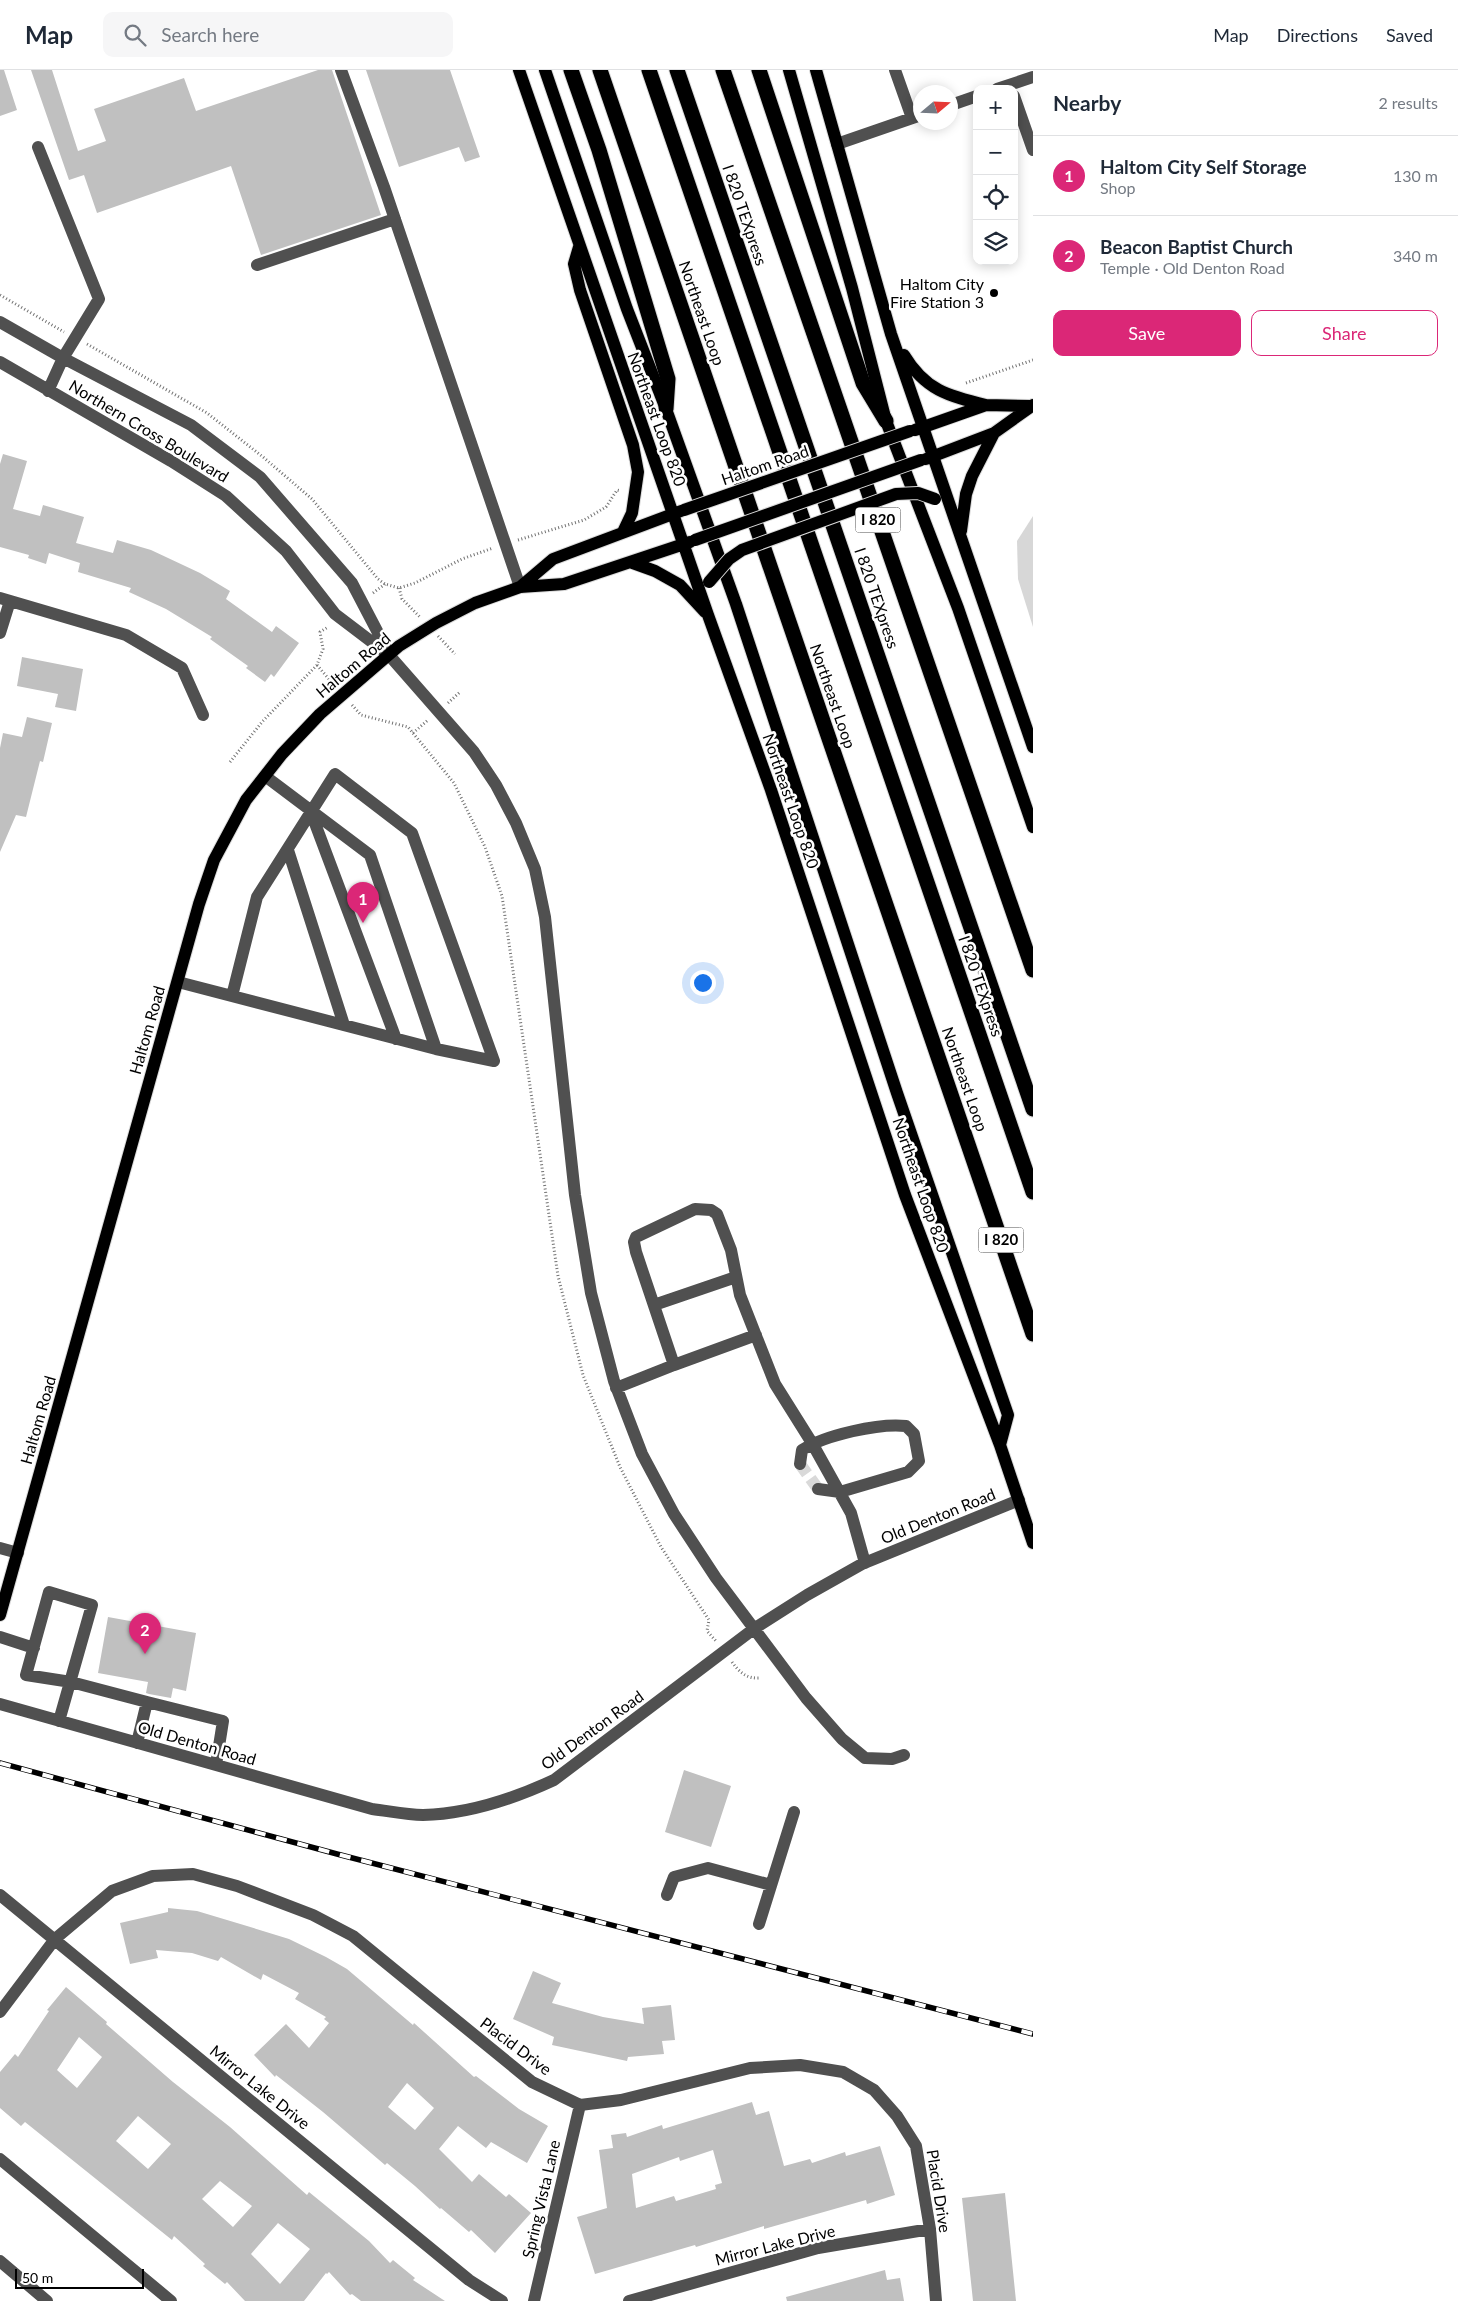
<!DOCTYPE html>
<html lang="en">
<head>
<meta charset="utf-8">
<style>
  :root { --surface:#fff; --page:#f6f6f7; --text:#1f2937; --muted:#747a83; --line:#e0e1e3; --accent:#db2777 }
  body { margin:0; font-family:Lato,sans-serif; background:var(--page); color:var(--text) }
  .controls { position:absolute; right:15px; top:15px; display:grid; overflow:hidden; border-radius:10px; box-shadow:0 2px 12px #0003 }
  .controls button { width:45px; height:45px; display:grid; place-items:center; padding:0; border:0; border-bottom:1px solid var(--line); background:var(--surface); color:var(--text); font:25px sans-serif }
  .compass { position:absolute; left:913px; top:15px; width:45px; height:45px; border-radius:50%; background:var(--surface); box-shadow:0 2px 12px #0003; rotate:71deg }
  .scale { position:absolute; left:15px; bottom:12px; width:129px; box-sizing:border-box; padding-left:5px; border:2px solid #000; border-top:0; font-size:14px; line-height:18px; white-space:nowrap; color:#000; -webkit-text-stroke:4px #fff; paint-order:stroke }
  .you { position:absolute; left:702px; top:912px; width:18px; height:18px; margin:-12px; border:4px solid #fff; border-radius:50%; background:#1a73e8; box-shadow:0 0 0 8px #1a73e833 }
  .badge { display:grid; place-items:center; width:32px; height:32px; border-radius:50%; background:var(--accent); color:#fff; font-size:16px; font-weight:700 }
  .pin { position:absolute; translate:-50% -41px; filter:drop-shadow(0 1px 2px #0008) }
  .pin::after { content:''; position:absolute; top:26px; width:18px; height:15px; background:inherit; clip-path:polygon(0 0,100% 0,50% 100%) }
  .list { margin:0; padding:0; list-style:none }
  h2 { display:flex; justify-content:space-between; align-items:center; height:65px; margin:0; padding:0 20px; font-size:21px }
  h2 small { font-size:16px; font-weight:400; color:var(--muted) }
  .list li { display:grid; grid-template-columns:32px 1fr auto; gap:15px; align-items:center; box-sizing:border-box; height:80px; padding:0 20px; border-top:1px solid var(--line) }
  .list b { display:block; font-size:19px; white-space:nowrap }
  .list p { margin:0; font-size:16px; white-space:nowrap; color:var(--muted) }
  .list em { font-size:16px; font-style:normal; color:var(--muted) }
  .actions { display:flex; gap:10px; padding:15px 20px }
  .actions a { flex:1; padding:11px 0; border:1px solid var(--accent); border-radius:10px; text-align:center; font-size:18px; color:var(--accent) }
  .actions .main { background:var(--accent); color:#fff }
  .icon { flex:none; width:28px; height:28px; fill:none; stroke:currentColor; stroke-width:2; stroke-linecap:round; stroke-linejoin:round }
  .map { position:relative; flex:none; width:1033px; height:2231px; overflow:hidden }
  header { display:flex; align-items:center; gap:30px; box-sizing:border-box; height:70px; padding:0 25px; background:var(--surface); border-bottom:1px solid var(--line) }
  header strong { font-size:24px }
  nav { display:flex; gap:28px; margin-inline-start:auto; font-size:18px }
  .search { width:350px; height:45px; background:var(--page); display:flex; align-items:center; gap:12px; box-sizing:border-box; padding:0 18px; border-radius:10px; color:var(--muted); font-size:19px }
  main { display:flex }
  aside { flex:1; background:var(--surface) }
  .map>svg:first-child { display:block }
</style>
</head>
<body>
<header>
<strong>Map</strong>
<div class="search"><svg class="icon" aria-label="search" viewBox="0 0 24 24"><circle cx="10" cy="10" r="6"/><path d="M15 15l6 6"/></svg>Search here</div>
<nav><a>Map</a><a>Directions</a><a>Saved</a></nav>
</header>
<main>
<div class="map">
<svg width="1033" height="2231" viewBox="0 0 1033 2231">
  <rect width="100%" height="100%" fill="#fff"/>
  <path fill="#d7d7d7" d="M1033,446V557L1018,509L1017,471Z"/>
  <path fill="#c0c0c0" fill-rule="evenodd" d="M0,0H4L17,40L0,46Z
    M31,0H52L78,81L106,71L94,39L184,8L196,41L318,0H332L381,145L261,185L231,96L97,143L84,105L69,110Z
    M366,0H450L480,87L465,92L459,77L399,97Z
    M3,384L27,391L13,439L40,446L43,435L84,447L76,473L113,483L117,470L151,480L200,503L230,521L226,529L272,562L276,556L299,573L274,607L271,604L265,612L246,598L248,596L210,569L212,567L166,539L129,522L131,518L78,502L80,493L49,483L46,494L28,488L29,485L0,477V394Z
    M22,587L83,599L76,641L55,637L58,624L17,616Z
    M27,647L52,653L43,692L40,691L26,747L16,745L0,782V678L3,663L22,667Z
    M108,1547L196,1563L186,1621L173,1618L171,1628L149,1624L146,1623L148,1612L98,1603Z
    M684,1700L731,1716L711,1777L665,1762Z
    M168,1838L197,1841L247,1856L289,1869L326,1887L347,1899L413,1955L414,1953L474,2007L476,2006L519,2039L548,2056L527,2093L491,2072L486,2078L458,2056L439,2079L472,2112L479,2104L506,2127L509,2124L531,2143L495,2183L471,2160L469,2162L441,2138L440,2139L415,2116L387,2093L385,2095L323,2042L276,2005L275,2007L254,1985L286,1954L309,1978L329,1953L324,1949L326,1947L295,1929L299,1923L263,1904L261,1910L221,1887L218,1891L192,1883L156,1880L158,1888L130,1894L120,1853L168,1842ZM407,2013L434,2038L415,2060L388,2037Z
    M533,1901L561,1913L552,1933L603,1947L644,1954L642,1938L671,1935L675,1970L662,1971L664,1984L628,1987L627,1991L552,1975L554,1967L513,1949Z
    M66,1917L107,1952L106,1954L173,2012L230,2057L307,2125L309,2122L369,2171L390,2193L393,2190L415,2208L413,2210L445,2231H361L352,2224L350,2225L329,2202L327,2204L326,2203L304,2231H245L227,2212L225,2214L203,2196L205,2194L174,2166L172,2170L25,2052L21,2056L0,2038V2002L15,1984L18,1987L49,1941L47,1940ZM79,1967L102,1987L77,2018L57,2000ZM138,2046L171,2074L148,2099L116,2071ZM220,2111L252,2136L233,2157L202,2129ZM278,2153L310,2179L280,2214L251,2184Z
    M752,2032L756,2045L769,2041L784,2096L810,2089L812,2093L845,2082L846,2086L880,2076L895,2125L867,2134L866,2130L764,2159V2156L696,2177L695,2175L595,2204L577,2147L607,2138L599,2080L613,2078L611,2065L626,2063L627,2067L662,2055L663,2059ZM713,2080L722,2113L715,2115L716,2119L676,2131L674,2126L636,2138L632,2104L679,2087L680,2091Z
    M1005,2123L1016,2231H973L962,2128Z
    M885,2200L887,2210L900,2208L904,2231H787L786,2227Z"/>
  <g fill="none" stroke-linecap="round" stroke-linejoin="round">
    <path stroke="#d9d9d9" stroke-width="12" stroke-dasharray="12 6" stroke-linecap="butt" d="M800,1394L818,1419"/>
    <g stroke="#dbdbdb" stroke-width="14">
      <path id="major" d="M519,0L708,545L771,720L905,1125L1000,1375L1033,1473
        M545,0L627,239L666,339L736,534L897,1023L1008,1345L1000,1375
        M789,0L852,218L886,351L958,538L1033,757
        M816,0L891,264L1033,677
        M579,177L574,194L580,220L633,375L638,402L632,443L623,462
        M904,285C925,320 948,326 986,335
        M915,360L986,335L1032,336
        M926,389L994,363L1033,335
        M961,461L966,424L972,406L994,363
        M630,492L655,501L680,515L705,542
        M520,517L553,489L681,441
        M0,1545L199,834L214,790L246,730L282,684L320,644L399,576L436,553L475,533L520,517L564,514L690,472"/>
    </g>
    <g stroke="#dbdbdb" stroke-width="17">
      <path id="highway" d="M571,0L599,80L668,309L666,339
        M600,0L1033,1264
        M649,0L1033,1122
        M677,0L1033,1039
        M723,0L1033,900
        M759,0L863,313L886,351"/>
    </g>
    <path stroke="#727272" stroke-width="3" stroke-dasharray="1 2.5" stroke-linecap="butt" d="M0,225L64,262
      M87,274L207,343L263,387L312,429L378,509L385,514L399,518L415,513L462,489L493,478
      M966,313L1033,290
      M518,470L584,450L606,437L617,420L621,421
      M399,518L402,529L420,547
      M373,523L385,514
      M438,566L455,584
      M317,595L333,614
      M448,633L460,622
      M352,635L361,645L408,657L454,713L485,777L502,826L558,1206L583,1305L620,1397L661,1477L709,1550L707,1561L716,1571
      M413,663L428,650
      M230,692L262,652L317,595L323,579L320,562L328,557
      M732,1592C739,1602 747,1609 760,1608"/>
    <path stroke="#505050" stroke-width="12" d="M341,0L384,117L520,517
      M895,0L912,48
      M997,19L1033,7
      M1014,26L1033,80
      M951,35L977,26
      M837,74L921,45
      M38,77L99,229L63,288L48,321
      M257,195L395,149
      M0,252L63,288L191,355L260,407L352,513L387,580
      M0,292L171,391L226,426L286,481L335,544L389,585L474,682L496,715L516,753L535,799L545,847L575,1125L591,1223L614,1311L642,1384L674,1444L716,1508L806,1628L842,1669L865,1688L892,1689L904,1685
      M0,528L126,565L182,598L203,645
      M0,563L10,531
      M310,740L396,969
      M288,780L344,955
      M178,912L436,979L370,785L265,706
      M232,926L257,827L335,704L412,763L494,991L436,979
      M654,1235L736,1207
      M756,1265L674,1295L636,1182L634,1172L636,1167L695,1139L711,1140L717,1144L731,1180L740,1225L775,1314L812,1373L851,1443L865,1493
      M616,1318L674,1295
      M800,1394L802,1380C825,1365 879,1353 906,1356L914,1364L919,1391L908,1402L840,1422L818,1419
      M0,1478L18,1483
      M0,1567L34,1578
      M0,1634L372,1739C389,1741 406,1745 423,1745C469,1744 513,1729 554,1710L755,1558L807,1525L862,1494L1019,1430
      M59,1651L92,1535L49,1522L26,1605L71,1612L147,1632
      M137,1673L147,1632L223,1651L216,1695
      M0,1825L469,2210L502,2231
      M667,1825L674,1807L708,1798L771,1815
      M759,1854L794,1742
      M0,1942L55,1869L112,1821L153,1806L193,1804L237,1816L313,1845L353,1866L532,2012L580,2035L621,2030L750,1998L800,1995L843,2002L874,2020L897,2046L916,2076L930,2159L936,2231
      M0,2089L171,2231
      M0,2191L47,2231
      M534,2231L580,2035
      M629,2231L818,2178L930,2159"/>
    <use href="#major" stroke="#000" stroke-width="12"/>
    <use href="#highway" stroke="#000" stroke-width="15"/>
    <g stroke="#000" stroke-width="5.5">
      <path id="rail" d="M0,1693L337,1784L1033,1964"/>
    </g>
    <use href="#rail" stroke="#fff" stroke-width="4" stroke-dasharray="11" stroke-linecap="butt"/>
    <g stroke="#dbdbdb" stroke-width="14" stroke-linecap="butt">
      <path id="major-bridge" d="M684,440L910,361
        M695,470L921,390
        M709,512L729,489L742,480L896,424L918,423L935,429"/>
    </g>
    <use href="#major-bridge" stroke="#000" stroke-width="12"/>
  </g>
  <circle fill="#000" stroke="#fff" stroke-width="2" cx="994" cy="223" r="5"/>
  <g text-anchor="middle" stroke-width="5" stroke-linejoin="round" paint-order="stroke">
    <g fill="#fff" stroke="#4c4c4c" stroke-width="1">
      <rect x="855.5" y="437.5" width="45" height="25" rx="4"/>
      <rect x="978.5" y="1157.5" width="45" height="25" rx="4"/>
    </g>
    <g font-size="15" font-weight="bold" fill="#000">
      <text x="878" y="455">I 820</text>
      <text x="1001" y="1175">I 820</text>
    </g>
    <g font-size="16" fill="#000" stroke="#fff">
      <text transform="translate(745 145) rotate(71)" y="6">I 820 TEXpress</text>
      <text transform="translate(702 243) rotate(71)" y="6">Northeast Loop</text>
      <text transform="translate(657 349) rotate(70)" y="6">Northeast Loop 820</text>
      <text transform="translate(149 361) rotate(31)" y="6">Northern Cross Boulevard</text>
      <text transform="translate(765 395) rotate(-19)" y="6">Haltom Road</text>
      <text transform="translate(877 528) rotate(71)" y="6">I 820 TEXpress</text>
      <text transform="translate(353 595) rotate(-40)" y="6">Haltom Road</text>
      <text transform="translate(833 626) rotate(71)" y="6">Northeast Loop</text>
      <text transform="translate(791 731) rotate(71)" y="6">Northeast Loop 820</text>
      <text transform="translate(981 916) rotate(71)" y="6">I 820 TEXpress</text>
      <text transform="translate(147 960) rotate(-74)" y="6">Haltom Road</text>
      <text transform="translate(965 1009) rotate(71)" y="6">Northeast Loop</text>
      <text transform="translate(921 1115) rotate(71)" y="6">Northeast Loop 820</text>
      <text transform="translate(38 1350) rotate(-74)" y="6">Haltom Road</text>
      <text transform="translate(938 1446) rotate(-22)" y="6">Old Denton Road</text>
      <text transform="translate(592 1660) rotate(-36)" y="6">Old Denton Road</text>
      <text transform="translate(197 1673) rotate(16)" y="6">Old Denton Road</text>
      <text transform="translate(516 1976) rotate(37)" y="6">Placid Drive</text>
      <text transform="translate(260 2017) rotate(39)" y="6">Mirror Lake Drive</text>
      <text transform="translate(939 2121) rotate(81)" y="6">Placid Drive</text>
      <text transform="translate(541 2129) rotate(-77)" y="6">Spring Vista Lane</text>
      <text transform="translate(775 2175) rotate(-14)" y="6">Mirror Lake Drive</text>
    </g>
    <g font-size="16" fill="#000" stroke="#fff" text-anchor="end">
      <text x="984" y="220">Haltom City<tspan x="984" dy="18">Fire Station 3</tspan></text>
    </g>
  </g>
</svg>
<div class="controls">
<button>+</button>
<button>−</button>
<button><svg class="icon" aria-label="locate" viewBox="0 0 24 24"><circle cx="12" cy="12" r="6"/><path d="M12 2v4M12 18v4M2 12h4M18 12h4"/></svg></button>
<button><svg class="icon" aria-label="layers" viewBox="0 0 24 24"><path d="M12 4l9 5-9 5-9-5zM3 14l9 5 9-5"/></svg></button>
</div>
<svg class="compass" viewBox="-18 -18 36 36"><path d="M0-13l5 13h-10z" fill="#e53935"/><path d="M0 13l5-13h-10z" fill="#747a83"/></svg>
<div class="scale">50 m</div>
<div class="you"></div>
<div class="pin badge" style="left:363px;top:853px">1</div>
<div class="pin badge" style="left:145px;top:1584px">2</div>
</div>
<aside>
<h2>Nearby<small>2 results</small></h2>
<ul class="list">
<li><span class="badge">1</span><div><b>Haltom City Self Storage</b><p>Shop</p></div><em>130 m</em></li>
<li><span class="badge">2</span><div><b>Beacon Baptist Church</b><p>Temple · Old Denton Road</p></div><em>340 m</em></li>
</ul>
<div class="actions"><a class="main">Save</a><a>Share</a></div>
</aside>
</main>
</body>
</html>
